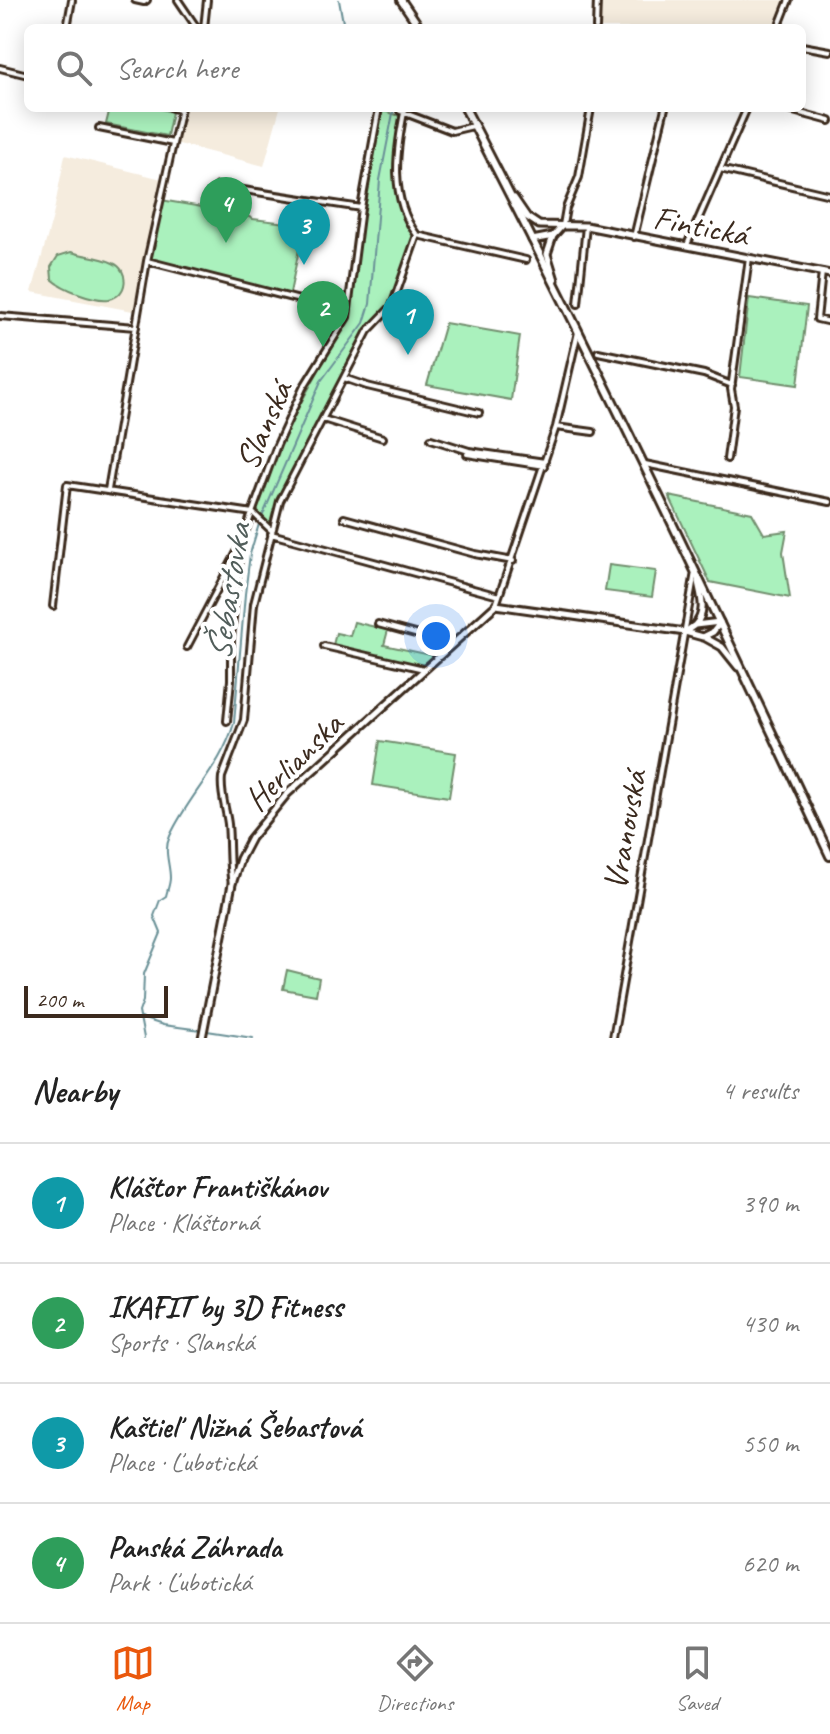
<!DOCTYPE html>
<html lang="en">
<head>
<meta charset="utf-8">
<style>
  :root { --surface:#fff; --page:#f6f6f6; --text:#222; --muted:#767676; --line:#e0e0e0; --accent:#ea580c }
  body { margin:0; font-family:Caveat,sans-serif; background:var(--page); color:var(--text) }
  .scale { position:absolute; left:24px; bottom:20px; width:144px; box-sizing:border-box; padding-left:8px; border:4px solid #3b2a1e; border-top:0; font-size:22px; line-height:28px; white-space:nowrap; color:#3b2a1e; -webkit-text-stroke:6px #fff; paint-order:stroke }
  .you { position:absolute; left:436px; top:636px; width:28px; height:28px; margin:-20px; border:6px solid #fff; border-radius:50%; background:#1a73e8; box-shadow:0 0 0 12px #1a73e833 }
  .badge { display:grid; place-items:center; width:52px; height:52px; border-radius:50%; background:var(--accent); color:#fff; font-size:26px; font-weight:700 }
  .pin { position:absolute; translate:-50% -66px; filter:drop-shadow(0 2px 4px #0008) }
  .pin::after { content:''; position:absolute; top:42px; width:28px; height:24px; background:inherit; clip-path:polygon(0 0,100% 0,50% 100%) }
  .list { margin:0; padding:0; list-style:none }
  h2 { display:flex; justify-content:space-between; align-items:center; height:104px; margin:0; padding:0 32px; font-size:34px }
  h2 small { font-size:26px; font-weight:400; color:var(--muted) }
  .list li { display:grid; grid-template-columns:52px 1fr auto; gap:24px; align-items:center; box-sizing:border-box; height:120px; padding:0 32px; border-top:2px solid var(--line) }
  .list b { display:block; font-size:30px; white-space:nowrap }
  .list p { margin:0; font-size:26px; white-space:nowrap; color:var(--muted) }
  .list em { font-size:26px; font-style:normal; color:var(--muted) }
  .icon { flex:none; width:44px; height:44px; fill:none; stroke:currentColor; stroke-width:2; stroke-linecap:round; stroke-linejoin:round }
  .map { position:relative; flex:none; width:830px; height:1038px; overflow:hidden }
  .search { position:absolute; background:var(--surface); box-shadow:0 4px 20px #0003; left:24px; right:24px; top:24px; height:88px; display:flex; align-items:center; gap:20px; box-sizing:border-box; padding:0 28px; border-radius:12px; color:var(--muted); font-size:30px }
  .sheet { height:584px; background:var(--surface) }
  nav { display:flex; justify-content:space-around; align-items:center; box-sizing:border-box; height:112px; border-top:2px solid var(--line); background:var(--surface); font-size:22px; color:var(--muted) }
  nav a { display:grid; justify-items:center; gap:4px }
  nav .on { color:var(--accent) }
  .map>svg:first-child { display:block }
</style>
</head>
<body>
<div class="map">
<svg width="830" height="1038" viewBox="0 0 830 1038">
  <rect width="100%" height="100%" fill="#fff"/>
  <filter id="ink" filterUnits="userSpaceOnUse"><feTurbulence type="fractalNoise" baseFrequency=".0125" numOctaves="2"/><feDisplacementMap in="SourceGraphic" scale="16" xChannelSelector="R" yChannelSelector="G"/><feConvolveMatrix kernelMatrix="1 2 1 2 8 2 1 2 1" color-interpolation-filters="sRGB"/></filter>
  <g filter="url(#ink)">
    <path fill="#f5ecde" d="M597,0H790L780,28H596Z
      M183,108H280L264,166L175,143Z
      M65,155L166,180L138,312L32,292L53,216Z"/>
    <path fill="#aaf1bd" stroke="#728e6e" stroke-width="2" d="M110,108H157L172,112L167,136L106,124Z
      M381,110L403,117L398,188L403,208L418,236C404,275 398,301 368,332L291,479L272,530L253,515L287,428L347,319L361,210Z
      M161,200L243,214L253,219L304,225L289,298L147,261Z
      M71,252C84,256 101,257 113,263C130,270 128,296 109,299C94,301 63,289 52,279L51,267L58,256Z
      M749,298L807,306L798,385L740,377Z
      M445,323L520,336L511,400L427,385Z
      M669,496L752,513L764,534L787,531L783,552L790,598L710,582Z
      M609,565L656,571L652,597L605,591Z
      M354,622L388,630L384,645L440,657L429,668L333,645L336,633L350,636Z
      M380,741L456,753L449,797L373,785Z
      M287,970L319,978L316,995L283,989Z"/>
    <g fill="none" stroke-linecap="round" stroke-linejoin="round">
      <path stroke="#6a9197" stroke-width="2" d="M339,0L344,28
        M141,1018L163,1025L201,1030
        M207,1031L253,1038
        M144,1038L139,1012L143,1001L144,974L161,933L154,916L160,900L166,896C167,891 170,884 170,878C170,863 163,851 170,836C188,796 222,766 234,723L245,594L250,554L259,524L321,381L364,323L370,304L380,180L394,108"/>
      <g stroke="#3b2a1e" stroke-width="10">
        <path id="street" d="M135,0L144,2L147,0
          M178,0L197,28
          M67,28L72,0
          M204,28L207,0
          M596,28L597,0
          M778,28L789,0
          M802,46L830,51
          M0,68L28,75
          M172,108L180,110
          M782,108L830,121
          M400,111L452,131L473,126
          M99,128L173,143
          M720,169L830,195
          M218,186L361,208
          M563,225L566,208L579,177L591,108
          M417,235L526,260
          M634,237L665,108
          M687,245L747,108
          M147,261L331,308L347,317
          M822,272L817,319L830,322
          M578,304L586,226
          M0,316L136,327
          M598,352L704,374L732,385
          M344,378L367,386L479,413
          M323,419L383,438
          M556,427L593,432
          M431,439L469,451L545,462
          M467,454L544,466
          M727,459L734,406L731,389L749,258
          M645,464L830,502
          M108,490L147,261L181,108
          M344,518L475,554L513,561
          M271,534L499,596
          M496,605L556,427L578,332
          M53,606L67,485L253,513L272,531
          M378,624L452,644
          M324,646L424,669
          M187,647L239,548
          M227,721L231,680V638L240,546L277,445L303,388L347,317L361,208L379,108
          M232,884C228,864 230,844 228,824C226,808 220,793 222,777L244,720L254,604L280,501L368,331L392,306L417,235C389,198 396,150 405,108
          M613,1038L695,572"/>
      </g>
      <g stroke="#3b2a1e" stroke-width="11">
        <path id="secondary" d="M514,198L527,217L539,225L586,226L830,274
          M553,236L547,254L555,280
          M532,240L553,236L562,226
          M695,625C707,612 701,597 698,582
          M685,632L695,625L720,622
          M704,637L722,647L738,667
          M202,1038L232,884L240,859L251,838L287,794L496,605L685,632L703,637L713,632L720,623"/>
      </g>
      <g stroke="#3b2a1e" stroke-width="12">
        <path id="primary" d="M401,0L420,28
          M465,108C593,354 712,605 830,856"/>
      </g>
      <use href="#street" stroke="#fff" stroke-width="4"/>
      <use href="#secondary" stroke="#fff" stroke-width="5"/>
      <use href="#primary" stroke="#fff" stroke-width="6"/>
    </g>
  </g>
  <g text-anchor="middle" stroke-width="8" stroke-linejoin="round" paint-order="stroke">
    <g font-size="34" fill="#3b2a1e" stroke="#fff">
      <text transform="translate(701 225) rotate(11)" y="12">Fintická</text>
      <text transform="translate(263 425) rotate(-66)" y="12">Slanská</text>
      <text transform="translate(293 761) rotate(-45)" y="12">Herlianska</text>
      <text transform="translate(624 830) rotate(-80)" y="12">Vranovská</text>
    </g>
    <g font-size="36" font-style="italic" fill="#525e5b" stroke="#fff">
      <text transform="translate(227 592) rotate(-81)" y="13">Šebastovka</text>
    </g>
  </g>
</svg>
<div class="scale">200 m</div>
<div class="you"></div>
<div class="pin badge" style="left:408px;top:355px;background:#0f9aa8">1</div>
<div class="pin badge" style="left:323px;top:347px;background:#2e9e5b">2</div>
<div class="pin badge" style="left:304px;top:265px;background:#0f9aa8">3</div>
<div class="pin badge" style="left:226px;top:243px;background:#2e9e5b">4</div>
<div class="search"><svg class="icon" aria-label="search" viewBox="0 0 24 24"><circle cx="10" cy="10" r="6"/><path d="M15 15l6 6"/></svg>Search here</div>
</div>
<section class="sheet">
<h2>Nearby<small>4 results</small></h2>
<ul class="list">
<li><span class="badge" style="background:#0f9aa8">1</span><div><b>Kláštor Františkánov</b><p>Place · Kláštorná</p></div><em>390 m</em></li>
<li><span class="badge" style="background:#2e9e5b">2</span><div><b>IKAFIT by 3D Fitness</b><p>Sports · Slanská</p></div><em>430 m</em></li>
<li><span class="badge" style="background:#0f9aa8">3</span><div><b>Kaštieľ Nižná Šebastová</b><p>Place · Ľubotická</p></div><em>550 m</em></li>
<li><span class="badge" style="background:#2e9e5b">4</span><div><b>Panská Záhrada</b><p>Park · Ľubotická</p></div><em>620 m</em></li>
</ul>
</section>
<nav>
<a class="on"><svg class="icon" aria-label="map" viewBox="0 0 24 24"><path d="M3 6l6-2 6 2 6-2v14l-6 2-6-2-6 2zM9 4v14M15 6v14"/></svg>Map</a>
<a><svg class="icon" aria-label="directions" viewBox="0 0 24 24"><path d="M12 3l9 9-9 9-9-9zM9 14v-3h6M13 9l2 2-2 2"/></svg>Directions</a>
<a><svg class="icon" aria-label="saved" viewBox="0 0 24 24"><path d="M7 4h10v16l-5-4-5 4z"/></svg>Saved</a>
</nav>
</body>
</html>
